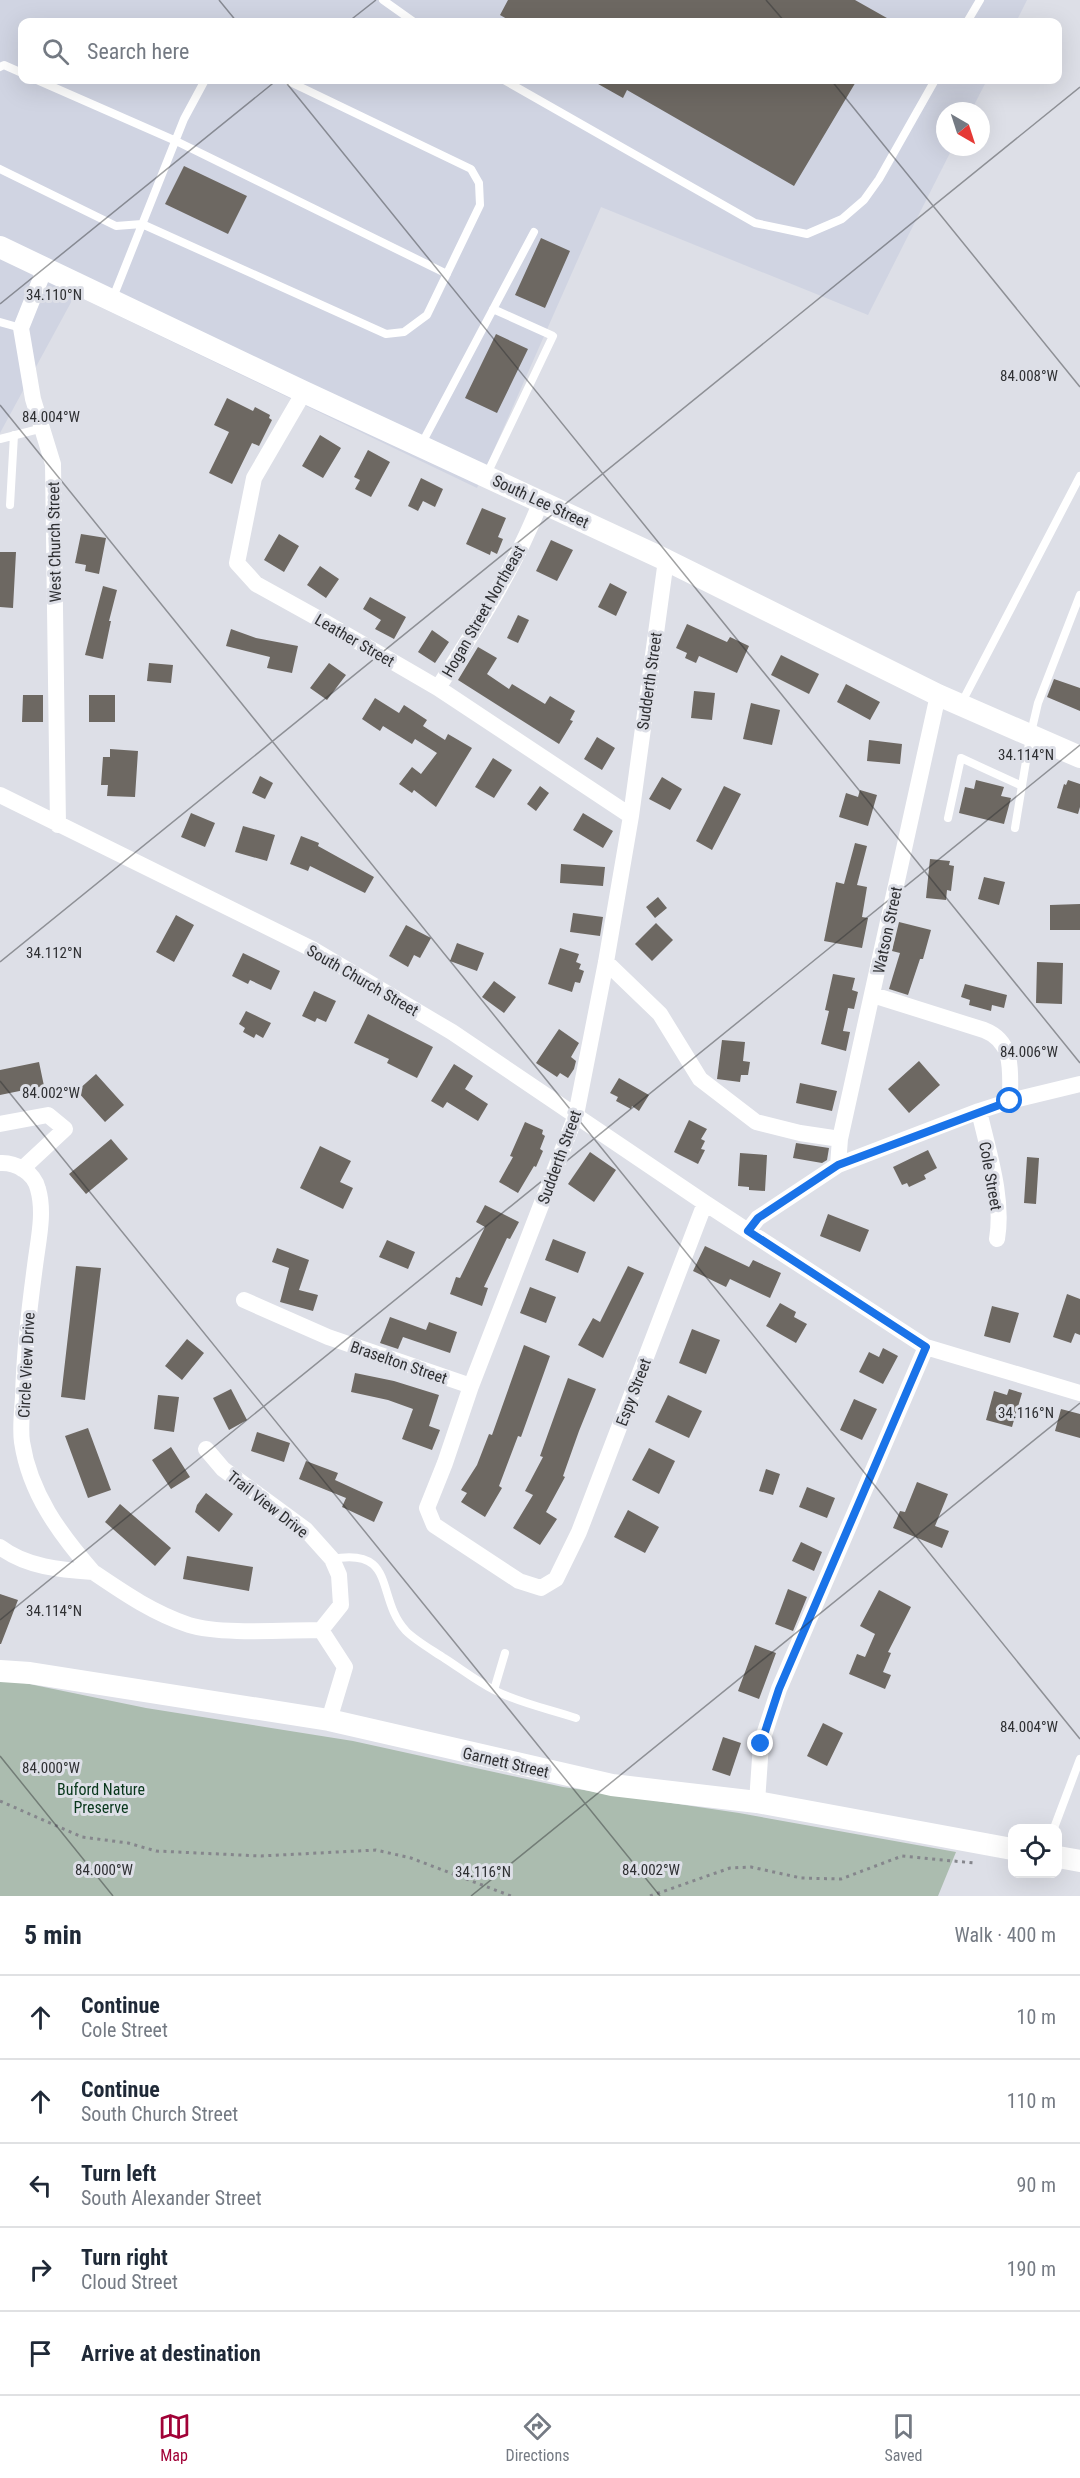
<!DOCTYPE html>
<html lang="en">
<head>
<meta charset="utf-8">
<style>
  :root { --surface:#fff; --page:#f6f6f7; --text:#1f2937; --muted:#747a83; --line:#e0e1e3; --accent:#a10237 }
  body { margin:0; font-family:"Roboto Condensed",sans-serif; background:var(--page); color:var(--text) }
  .controls { position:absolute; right:18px; bottom:18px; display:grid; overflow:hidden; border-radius:12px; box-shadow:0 6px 24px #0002 }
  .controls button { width:54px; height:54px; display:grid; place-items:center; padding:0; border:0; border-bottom:2px solid var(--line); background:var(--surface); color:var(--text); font:30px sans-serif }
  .compass { position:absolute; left:936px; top:102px; width:54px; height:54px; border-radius:50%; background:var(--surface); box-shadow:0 6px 24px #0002; rotate:141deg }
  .stop { position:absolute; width:18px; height:18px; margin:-14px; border:4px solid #1a73e8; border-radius:50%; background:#fff }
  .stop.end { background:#1a73e8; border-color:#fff; box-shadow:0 2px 6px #0008 }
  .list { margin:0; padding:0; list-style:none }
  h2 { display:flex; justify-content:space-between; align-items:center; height:78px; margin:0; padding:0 24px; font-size:26px }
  h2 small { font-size:20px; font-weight:400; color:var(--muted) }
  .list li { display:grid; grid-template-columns:39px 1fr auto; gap:18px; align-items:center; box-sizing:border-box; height:84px; padding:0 24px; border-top:2px solid var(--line) }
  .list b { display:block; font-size:22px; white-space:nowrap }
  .list p { margin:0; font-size:20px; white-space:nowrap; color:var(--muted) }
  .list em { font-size:20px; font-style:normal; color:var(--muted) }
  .icon { flex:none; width:33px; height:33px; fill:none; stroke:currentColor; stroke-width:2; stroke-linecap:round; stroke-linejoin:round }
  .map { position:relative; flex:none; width:1080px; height:1896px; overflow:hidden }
  .search { position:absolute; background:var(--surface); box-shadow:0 6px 24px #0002; left:18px; right:18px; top:18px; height:66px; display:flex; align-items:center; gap:15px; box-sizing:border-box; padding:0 21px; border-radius:12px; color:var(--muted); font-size:22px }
  .sheet { height:498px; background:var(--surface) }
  nav { display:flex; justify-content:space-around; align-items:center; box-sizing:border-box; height:84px; border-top:2px solid var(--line); background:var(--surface); font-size:16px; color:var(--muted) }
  nav a { display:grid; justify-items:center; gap:3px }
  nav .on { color:var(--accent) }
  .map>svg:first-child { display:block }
</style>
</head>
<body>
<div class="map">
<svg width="1080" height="1896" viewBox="0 0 1080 1896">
  <rect width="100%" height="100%" fill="#dddfe7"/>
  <path fill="#d0d4e2" d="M0,0H1027L1016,22H22V80H987L971,111H945V147H953L868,315L601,207L477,488L75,295L0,433Z"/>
  <path fill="#abbcaf" d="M0,1678L146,1708L353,1741L563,1787L739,1813L956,1852L938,1896H0Z"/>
  <path fill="#6d6862" d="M508,0H855L894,22H512L500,15Z
    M591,80H857L794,186L627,90L623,98Z
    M184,166L247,196L228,234L165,204Z
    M541,238L570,251L545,308L515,295Z
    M496,334L528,349L497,413L465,398Z
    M227,398L253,411L255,407L270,415L269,418L272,420L259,446L252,443L232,484L209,473L229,432L214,425Z
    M320,435L341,448L323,478L302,466Z
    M368,450L390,462L371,497L355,489L360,480L354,477Z
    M421,478L443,489L435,507L423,501L418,511L408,506Z
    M482,508L506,518L498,537L503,539L497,554L491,551L490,555L466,544Z
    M81,534L106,538L99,574L85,571L86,565L75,563Z
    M279,534L299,546L284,572L264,560Z
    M551,540L573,550L557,581L536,571Z
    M0,552H16L13,608L0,607Z
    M320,566L339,579L326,598L307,585Z
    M610,583L627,592L616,616L598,607Z
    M103,586L117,590L109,621H111L103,659L85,655Z
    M370,597L406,617L394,639L375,629L381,620L363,609Z
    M518,615L529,620L518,643L507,638Z
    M687,624L727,642L730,637L749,646L737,673L699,656L696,663L685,658L687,653L676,648Z
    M231,629L256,638L298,646L292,673L267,668L270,657L226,646Z
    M432,630L449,642L435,663L418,652Z
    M478,647L497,658L487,674L509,689L512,684L545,704L550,696L575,711L570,720L573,721L559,744L458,680Z
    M781,655L819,674L809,694L771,675Z
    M149,663L173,665L171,683L147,681Z
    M329,663L346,675L327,700L310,688Z
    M1054,679L1080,688V711L1047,697Z
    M846,684L880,702L870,720L837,702Z
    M694,691L715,693L712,720L691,718Z
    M23,695H43V722H22Z
    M89,695H115V722H89Z
    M375,698L399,713L404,705L427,720L423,726L445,740L448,734L472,748L436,807L414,790L412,793L399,784L412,767L421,774L437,753L415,739L412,744L383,726L380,731L362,719Z
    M751,703L780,710L772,745L743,739Z
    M597,737L615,748L602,770L584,759Z
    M869,740L902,744L900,764L867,761Z
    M110,749L138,751L135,797L107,796L108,785H101L103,757H110Z
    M493,758L512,770L494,798L475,787Z
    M260,776L273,783L265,799L252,793Z
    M662,777L682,789L670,810L649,799Z
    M976,780L1004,787L1001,796L1011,798L1004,824L959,813L965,787L974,789Z
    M1068,780L1080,784V807L1078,814L1057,808L1064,784L1066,785Z
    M540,786L549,793L536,811L527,804Z
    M724,786L741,794L712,850L696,841Z
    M860,790L877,795L868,826L839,817L846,793L858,797Z
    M191,813L215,823L205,847L181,837Z
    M583,813L613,831L603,848L573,830Z
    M243,826L275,835L267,861L235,852Z
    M301,836L319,843L318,846L374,877L365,893L310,866L308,871L290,864Z
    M855,843L867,846L857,885L867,887L862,917L868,918L862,948L824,941L836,882L844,884Z
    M930,859L950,861L949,865L954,866L951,891L947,890L946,900L926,898Z
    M561,864L605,867L603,886L560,883Z
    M984,877L1005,882L999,905L978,899Z
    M658,897L667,908L655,918L646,907Z
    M1080,904V930H1050V905Z
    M573,913L603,917L600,936L570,932Z
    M176,915L194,925L174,962L156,952Z
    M899,922L931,930L923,959H920L908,995L889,989L900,953L892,951Z
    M656,923L673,940L652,961L635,944Z
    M406,925L431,938L420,958L414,955L408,967L389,956Z
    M457,943L484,953L477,971L450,961Z
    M560,948L579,954L576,962L581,964L579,969L584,971L580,983L575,982L572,992L548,984Z
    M243,953L280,971L271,990L250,980L248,984L232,976Z
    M1037,962L1063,963L1062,1004L1036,1003Z
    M833,974L855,978L852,990L858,992L854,1009L848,1008L843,1031L850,1032L846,1051L821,1044L829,1011L825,1010Z
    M494,981L516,997L504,1013L482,997Z
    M965,984L1007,995L1004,1008L992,1005L991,1011L969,1005L970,1000L961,997Z
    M314,991L336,1001L326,1022L317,1018L315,1022L302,1016Z
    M246,1011L271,1023L263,1038L256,1034L254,1038L243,1032L245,1028L239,1024Z
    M368,1014L433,1047L417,1078L387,1063L389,1059L354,1043Z
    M559,1029L579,1043L571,1057L576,1061L574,1069L568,1078L560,1073L557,1077L536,1063Z
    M722,1040L745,1042L743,1061L750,1062L748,1075H741L740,1082L717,1079Z
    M919,1061L940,1085L909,1113L888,1089Z
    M39,1062L44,1086L0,1095V1070Z
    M454,1064L473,1076L465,1089L488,1104L478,1121L447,1102L443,1108L431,1101Z
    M96,1074L124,1105L105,1122L77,1091Z
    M619,1078L649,1095L639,1111L632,1106L631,1109L616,1101L618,1097L610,1093Z
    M800,1083L837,1091L832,1111L796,1103Z
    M689,1120L707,1129L701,1139L705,1141L701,1149L705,1150L698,1164L674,1152Z
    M525,1122L543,1130L542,1134L545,1136L540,1149L543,1151L536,1167L534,1166L518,1193L499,1182L513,1157L510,1156Z
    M111,1139L128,1159L86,1194L69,1174Z
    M796,1143L829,1148L827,1160L822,1163L793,1158Z
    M320,1146L351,1161L340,1182L353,1188L343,1209L300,1188Z
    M928,1150L937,1168L924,1175L926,1179L909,1187L907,1183L902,1185L893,1167Z
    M590,1152L616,1170L594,1202L568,1184Z
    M740,1153L767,1155L765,1191L749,1190V1187L738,1186Z
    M1027,1157L1039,1158L1036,1204L1024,1203Z
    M485,1205L519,1222L510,1239L507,1238L484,1287L488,1288L482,1306L450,1294L456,1277L460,1278L485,1227L476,1222Z
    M828,1214L869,1230L860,1252L820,1236Z
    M553,1239L586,1252L578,1273L545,1260Z
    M387,1240L415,1252L408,1269L379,1257Z
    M705,1246L749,1267L753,1260L781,1273L770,1298L730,1279L726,1287L693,1271Z
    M277,1248L309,1260L299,1290L318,1295L313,1311L280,1302L289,1268L272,1262Z
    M76,1266L101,1268L85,1400L61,1397Z
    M628,1266L644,1273L603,1358L578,1345L593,1318L600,1322Z
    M530,1287L556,1297L546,1323L520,1313Z
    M1067,1294L1080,1299V1335L1075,1333L1071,1343L1053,1337Z
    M780,1303L796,1312L794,1317L807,1324L796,1343L766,1326Z
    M992,1306L1019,1313L1010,1343L984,1336Z
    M390,1317L426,1330L429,1322L457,1332L450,1353L403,1337L398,1349L380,1343Z
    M692,1329L720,1340L706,1374L679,1363Z
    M187,1339L204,1353L182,1380L165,1366Z
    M524,1345L550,1356L521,1437L518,1436L499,1486L502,1488L485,1517L461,1502L467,1493L461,1490L477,1465L489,1434L492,1435Z
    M883,1348L898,1356L883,1384L859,1372L869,1352L879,1357Z
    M355,1373L394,1381L439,1395L429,1426L440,1430L432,1450L402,1439L413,1409L388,1400L351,1392Z
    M568,1378L596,1389L579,1431L563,1476L565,1477L546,1512L557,1519L540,1545L513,1528L533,1495L525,1491L543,1457L540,1456Z
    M231,1389L247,1420L229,1430L213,1398Z
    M1009,1389L1022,1393L1012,1427L986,1420L994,1391L1007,1395Z
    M158,1395L179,1397L174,1432L154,1429Z
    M668,1395L702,1411L689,1438L655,1422Z
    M854,1399L877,1409L862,1440L840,1430Z
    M1061,1409L1080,1414V1438L1055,1431Z
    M88,1428L111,1490L88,1498L65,1436Z
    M257,1432L290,1443L284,1462L251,1451Z
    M171,1447L190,1477L171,1489L152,1460Z
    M649,1448L675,1461L659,1494L632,1480Z
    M306,1461L338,1473L335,1480L383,1502L374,1522L342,1507L346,1498L299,1479Z
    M766,1469L780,1474L773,1495L759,1491Z
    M917,1482L948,1494L935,1526L949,1531L942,1548L893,1528L900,1511L905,1512Z
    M807,1487L835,1498L827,1518L799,1507Z
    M206,1493L233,1514L219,1532L195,1512L197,1505Z
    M120,1504L171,1548L155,1566L105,1522Z
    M628,1510L659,1527L645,1553L614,1537Z
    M801,1542L822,1552L814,1571L792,1561Z
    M187,1556L253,1567L249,1591L183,1579Z
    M788,1589L807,1597L793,1631L775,1624Z
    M879,1590L911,1607L888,1652L891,1653L883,1672L891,1675L885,1689L849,1674L857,1654L865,1657L875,1634L860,1626Z
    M0,1594L18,1600L1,1644H0Z
    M755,1645L776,1653L759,1699L738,1691Z
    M823,1723L843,1733L827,1766L807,1756Z
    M723,1737L741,1743L730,1776L712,1770Z"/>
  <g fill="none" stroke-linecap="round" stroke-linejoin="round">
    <path stroke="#85868c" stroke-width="3" stroke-dasharray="3 4.5" stroke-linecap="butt" d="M0,1801L82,1837L128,1843L156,1851L261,1856L376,1850L411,1858L511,1896
      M650,1896L730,1868L751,1867L801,1878L841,1879L902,1856L974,1863"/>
    <path stroke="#fff" stroke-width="8" d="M383,0L414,22
      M967,22L980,0
      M0,67L4,65L22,73
      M37,80L176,141L447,274
      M504,80L755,223L807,234L842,219L864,200L879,179L935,80
      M0,169L116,226L142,224L386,334L404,332L427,315L480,205L479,183L471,169L286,80
      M112,300L184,119L205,80
      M0,322L21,328
      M0,439L43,428
      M421,445L534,232
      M486,476L553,336L493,309
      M10,505L14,435
      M962,702L1080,476
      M948,818L961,758L1022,786
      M1015,828L1030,737L1038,703L1080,595
      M332,1559C398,1547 375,1598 406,1631C416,1641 432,1650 444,1658C460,1668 476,1681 494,1690C519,1703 549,1709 576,1718
      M494,1690L505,1653
      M1054,1828L1080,1759"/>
    <path stroke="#fff" stroke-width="16" d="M45,268L21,328L33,399L53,464L58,825
      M304,392L254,478L237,563L256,584L321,620L438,688L631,816
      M666,560L631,816L606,962L576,1115L471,1386L445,1463L427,1508L434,1525L519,1581L541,1588L556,1579L579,1532L705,1203
      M438,688C476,628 515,568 541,501
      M0,795L312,949L452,1032L705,1203L926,1347L1080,1393
      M606,962L660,1014L700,1079L756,1122L800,1133L840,1139
      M873,995L984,1030C1015,1042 1010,1072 1010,1101
      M979,1111C988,1151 1004,1198 997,1239
      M0,1124L48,1115L65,1129L22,1169
      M0,1163C15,1162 34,1172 38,1189C45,1213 38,1241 35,1266C29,1310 24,1353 23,1397C22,1412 20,1428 22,1442C30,1494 60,1534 93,1572C61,1570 26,1567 0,1547
      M838,1165L840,1139L938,695
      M748,1231L758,1218L838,1165L979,1111L1010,1101L1080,1084
      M244,1300L328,1337L471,1386
      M206,1449L223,1469L306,1530L332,1559L339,1575L341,1605L321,1630L345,1667L329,1720
      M93,1572C124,1593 153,1613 189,1625C221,1635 286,1630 321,1630
      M757,1802L761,1744L779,1689L926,1347"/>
    <path stroke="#fff" stroke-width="22" d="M0,247L304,392L666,560L938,695L1080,757
      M0,1671L30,1673L329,1720L612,1785L757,1802L1012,1849
      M1058,1857L1080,1861"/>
  </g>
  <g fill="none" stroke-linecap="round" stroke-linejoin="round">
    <path stroke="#1a73e8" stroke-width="8" d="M761,1744L779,1689L926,1347L748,1231L758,1218L838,1165L1010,1101"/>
  </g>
  <path fill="none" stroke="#2f3033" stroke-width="1.5" stroke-opacity="0.45" d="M219,0L237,22M766,0L785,22M348,22L376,0M284,80L1080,1063M831,80L1080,387M0,304L277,80M0,405L1080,1739M0,962L1080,87M0,1081L660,1896M0,1620L1080,745M0,1756L113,1896M471,1896L1080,1403"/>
  <g text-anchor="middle" stroke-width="6" stroke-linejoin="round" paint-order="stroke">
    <g font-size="16" fill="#2f3033" stroke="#dddfe7">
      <text transform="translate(541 501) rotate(25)" y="6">South Lee Street</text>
      <text transform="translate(54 542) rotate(-91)" y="6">West Church Street</text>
      <text transform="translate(483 611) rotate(-60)" y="6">Hogan Street Northeast</text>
      <text transform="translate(355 640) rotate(30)" y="6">Leather Street</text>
      <text transform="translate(649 681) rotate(-82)" y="6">Sudderth Street</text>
      <text transform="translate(887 930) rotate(-78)" y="6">Watson Street</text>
      <text transform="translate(363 980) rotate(30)" y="6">South Church Street</text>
      <text transform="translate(559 1157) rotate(-70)" y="6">Sudderth Street</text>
      <text transform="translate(991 1176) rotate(80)" y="6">Cole Street</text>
      <text transform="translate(399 1362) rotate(19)" y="6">Braselton Street</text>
      <text transform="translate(26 1365) rotate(-87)" y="6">Circle View Drive</text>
      <text transform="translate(633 1392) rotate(-69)" y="6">Espy Street</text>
      <text transform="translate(268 1504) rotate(38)" y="6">Trail View Drive</text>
      <text transform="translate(506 1762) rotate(13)" y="6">Garnett Street</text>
    </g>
    <g font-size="16" fill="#08371b" stroke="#dddfe7">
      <text x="101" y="1795">Buford Nature<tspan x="101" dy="18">Preserve</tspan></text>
    </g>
  </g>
  <g font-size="15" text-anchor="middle" fill="#2f3033" stroke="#dddfe7" stroke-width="6" stroke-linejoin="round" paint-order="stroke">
    <text x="54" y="300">34.110°N</text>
    <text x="1029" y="381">84.008°W</text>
    <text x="51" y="422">84.004°W</text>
    <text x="1026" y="760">34.114°N</text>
    <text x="54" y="958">34.112°N</text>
    <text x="1029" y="1057">84.006°W</text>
    <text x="51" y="1098">84.002°W</text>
    <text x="1026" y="1418">34.116°N</text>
    <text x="54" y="1616">34.114°N</text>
    <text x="1029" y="1732">84.004°W</text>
    <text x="51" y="1773">84.000°W</text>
    <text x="104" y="1875">84.000°W</text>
    <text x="651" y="1875">84.002°W</text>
    <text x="483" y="1877">34.116°N</text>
  </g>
</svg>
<div class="controls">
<button><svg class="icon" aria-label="locate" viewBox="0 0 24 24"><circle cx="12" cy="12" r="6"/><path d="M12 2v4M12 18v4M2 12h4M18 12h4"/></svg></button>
</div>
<svg class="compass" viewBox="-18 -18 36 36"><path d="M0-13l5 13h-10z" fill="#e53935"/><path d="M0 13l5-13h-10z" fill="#747a83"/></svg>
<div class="stop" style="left:1010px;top:1101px"></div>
<div class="stop end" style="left:761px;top:1744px"></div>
<div class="search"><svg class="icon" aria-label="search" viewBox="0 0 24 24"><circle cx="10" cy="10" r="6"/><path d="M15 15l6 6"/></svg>Search here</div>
</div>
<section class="sheet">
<h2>5 min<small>Walk · 400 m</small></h2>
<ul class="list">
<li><svg class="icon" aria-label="ahead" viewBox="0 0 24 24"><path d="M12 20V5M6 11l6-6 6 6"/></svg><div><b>Continue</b><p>Cole Street</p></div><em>10 m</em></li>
<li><svg class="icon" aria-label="ahead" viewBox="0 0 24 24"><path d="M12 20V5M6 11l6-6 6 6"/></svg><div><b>Continue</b><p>South Church Street</p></div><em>110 m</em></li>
<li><svg class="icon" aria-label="left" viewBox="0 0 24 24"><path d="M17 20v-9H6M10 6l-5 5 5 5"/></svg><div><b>Turn left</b><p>South Alexander Street</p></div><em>90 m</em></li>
<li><svg class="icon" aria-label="right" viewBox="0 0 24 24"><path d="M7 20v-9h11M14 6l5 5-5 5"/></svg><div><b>Turn right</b><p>Cloud Street</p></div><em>190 m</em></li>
<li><svg class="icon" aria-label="arrive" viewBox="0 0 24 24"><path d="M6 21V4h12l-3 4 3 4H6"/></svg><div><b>Arrive at destination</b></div></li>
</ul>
</section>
<nav>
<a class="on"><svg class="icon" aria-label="map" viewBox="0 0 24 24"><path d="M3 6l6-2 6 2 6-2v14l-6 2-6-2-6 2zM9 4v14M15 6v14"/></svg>Map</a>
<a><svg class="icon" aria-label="directions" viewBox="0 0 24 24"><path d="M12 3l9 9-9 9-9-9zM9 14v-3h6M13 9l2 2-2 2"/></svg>Directions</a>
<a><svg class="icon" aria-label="saved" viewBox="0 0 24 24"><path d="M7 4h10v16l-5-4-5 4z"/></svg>Saved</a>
</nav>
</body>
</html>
